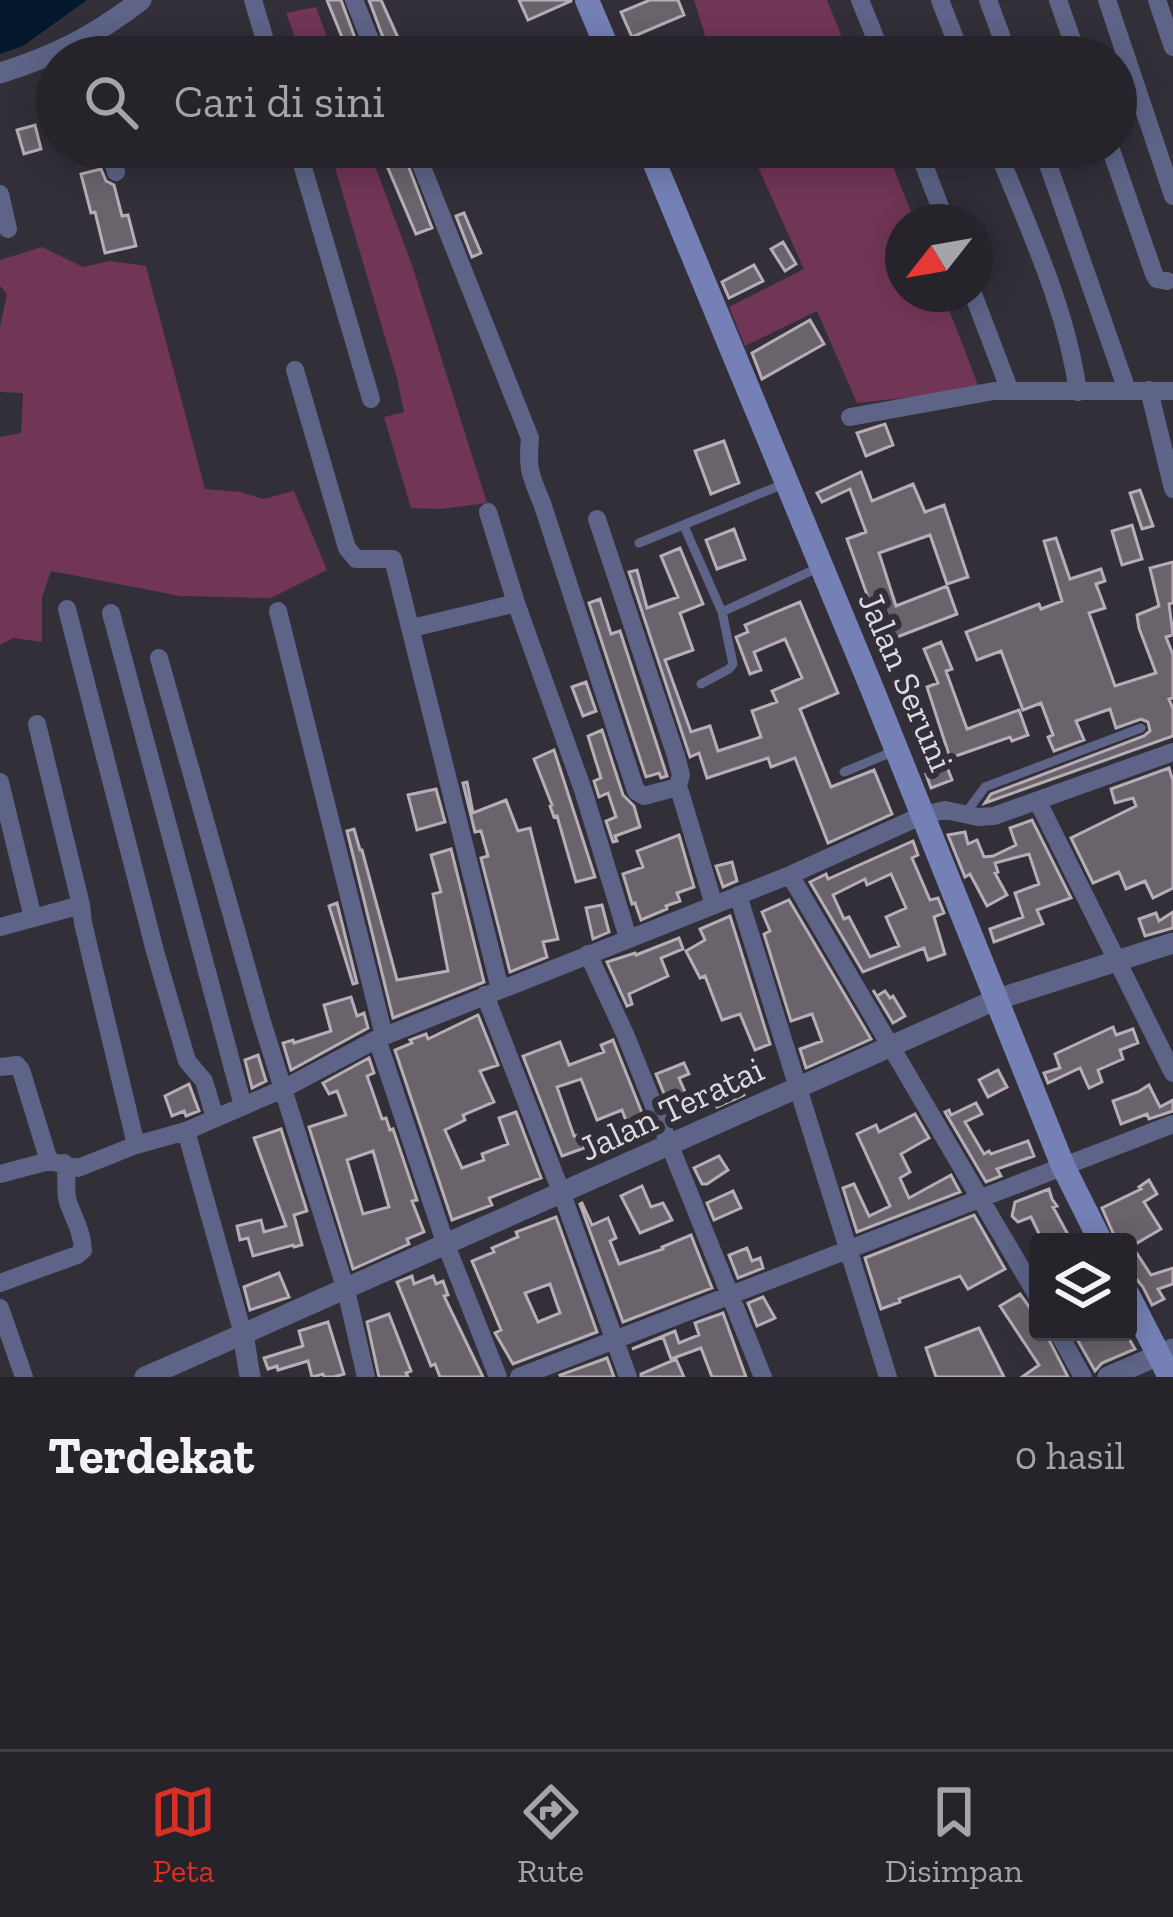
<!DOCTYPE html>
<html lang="id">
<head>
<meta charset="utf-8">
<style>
  :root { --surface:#26232b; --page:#322f37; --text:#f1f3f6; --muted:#a4a4a9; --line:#424047; --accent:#d93025 }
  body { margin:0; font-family:"Zilla Slab",serif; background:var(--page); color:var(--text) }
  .controls { position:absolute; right:36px; bottom:36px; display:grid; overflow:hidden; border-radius:12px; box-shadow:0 6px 30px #0003 }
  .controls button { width:108px; height:108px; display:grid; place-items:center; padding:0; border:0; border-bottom:3px solid var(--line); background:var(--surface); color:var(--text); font:60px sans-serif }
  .compass { position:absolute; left:885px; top:204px; width:108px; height:108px; border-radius:50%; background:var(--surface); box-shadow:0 6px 30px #0003; rotate:239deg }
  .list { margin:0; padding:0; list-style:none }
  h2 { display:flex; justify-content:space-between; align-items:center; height:156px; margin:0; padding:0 48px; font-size:51px }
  h2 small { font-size:39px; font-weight:400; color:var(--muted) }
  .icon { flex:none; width:66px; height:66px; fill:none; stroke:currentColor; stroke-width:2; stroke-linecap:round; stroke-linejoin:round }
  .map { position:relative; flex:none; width:1173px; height:1377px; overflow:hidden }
  .search { position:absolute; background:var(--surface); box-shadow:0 6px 30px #0003; left:36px; right:36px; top:36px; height:132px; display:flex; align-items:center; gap:30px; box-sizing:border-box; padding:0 42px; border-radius:66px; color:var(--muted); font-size:45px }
  .sheet { height:372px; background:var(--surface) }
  nav { display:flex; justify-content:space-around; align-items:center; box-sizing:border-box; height:168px; border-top:3px solid var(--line); background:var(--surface); font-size:33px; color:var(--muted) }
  nav a { display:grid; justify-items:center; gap:6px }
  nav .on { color:var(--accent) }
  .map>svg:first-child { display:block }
</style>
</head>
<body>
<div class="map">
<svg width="1173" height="1377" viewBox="0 0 1173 1377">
  <rect width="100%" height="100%" fill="#322f39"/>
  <path fill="#713556" d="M694,0H827L850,57H712Z
    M316,7L334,57H302L286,13Z
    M329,147H368L412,265L487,503L440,509L411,508L384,417L404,412L397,378Z
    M749,147H885L915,222H903V294H943L980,390L857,403L817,311L745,346L729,307L804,269Z
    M42,247L83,267L110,261L146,266L205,489L241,492L263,499L294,491L327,570L271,598L180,596L51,571L42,597V642L13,638L0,645V437L21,433L23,393L0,392V327L7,294L0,286V260Z"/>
  <path fill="#04182d" d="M0,0H87L23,46L0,54Z"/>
  <path fill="#6b636c" stroke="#b6adb7" stroke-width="3" fill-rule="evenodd" d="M327,0H341L362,57H350Z
    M369,0H381L404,51L390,56Z
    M519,0H571V1L528,20Z
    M650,0H678L684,15L632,37L621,12Z
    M35,125L41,149L24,154L17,130Z
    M379,147H401L432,228L416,234Z
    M101,169L106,181L114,185L122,216L128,215L136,246L105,253L95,212L91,213L81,174Z
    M464,213L481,253L472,257L456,216Z
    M783,242L796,264L785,271L771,249Z
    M754,265L763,281L729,298L722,282Z
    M810,320L824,344L762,379L752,353Z
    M885,424L893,445L866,456L857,433Z
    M724,441L739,483L711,494L695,451Z
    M861,472L872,501L913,484L925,512L944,505L968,577L947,584L930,535L879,553L896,606L947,586L957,614L884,642L847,539L866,532L850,489L822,502L817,493Z
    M1140,490L1153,526L1142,529L1130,493Z
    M1132,525L1142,559L1122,565L1112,531Z
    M734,529L745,559L717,569L706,540Z
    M1056,538L1070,579L1101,569L1105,581L1096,584L1105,608L1089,613L1115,686L1156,673L1139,628L1137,615L1159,606L1150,568L1173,562V603L1169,604L1173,635L1166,637L1173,655V698L1169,699L1173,709V736L985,803L991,794L1144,736L1150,731L1148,722L1141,719L1116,728L1110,709L1076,721L1084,740L1054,751L1048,737L1053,735L1041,703L1023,710L1001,651L977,660L966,632L1039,604L1041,609L1062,601L1044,541Z
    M680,548L703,604L680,613L693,650L665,660L691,732L710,726L718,751L761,737L752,711L777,702L772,691L802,678L785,639L754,652L761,670L750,674L736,637L748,632L745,625L800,602L838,693L800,709L831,787L874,770L892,814L828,843L795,758L771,767L768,758L707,778L699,753L690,757L629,572L637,570L647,608L678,597L661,556Z
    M600,599L611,634L620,631L667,776L661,778L659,773L646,777L589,603Z
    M941,642L952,669L946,671L967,729L1019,710L1028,735L1012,741L1010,737L950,758L927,687L938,683L924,649Z
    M586,682L596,711L583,716L572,687Z
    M602,730L623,795L634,806L640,827L615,836L617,841L613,842L606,821L616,817L608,793L599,797L594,781L601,778L588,736Z
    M554,750L595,877L576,882L557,816L554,817L550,806L552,805L534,759Z
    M947,767L952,780L931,788L926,774Z
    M1169,768L1173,781V888L1153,898L1145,881L1126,889L1119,872L1093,883L1071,838L1136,806L1133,798L1115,803L1111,789Z
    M467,782L473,813L506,800L518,831L530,828L558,939L543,942L547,957L510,972L481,858L488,856L481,831L475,832L463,783Z
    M436,789L445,822L417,830L408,795Z
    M1032,820L1071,898L1037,910L1043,924L994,942L990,929L1023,917L1015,893L1039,884L1029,854L995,863L998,872L995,873L1007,895L987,906L970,874L965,877L948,835L965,832L968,844L977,840L984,857L993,856L1016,845L1010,828Z
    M354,829L360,850H362L397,980L448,971L433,894L441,892L431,855L451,849L484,982L393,1018L347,831Z
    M679,835L694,887L677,893L680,901L666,906L667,909L641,920L635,903L632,904L623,874L643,867L637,851Z
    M913,841L918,855L912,858L930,900L938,898L944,913L934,917L945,954L928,960L924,948L863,972L810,882L826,874L828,879ZM891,874L906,908L886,917L899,946L870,957L849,917L844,919L833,895L865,879L867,885Z
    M732,862L737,881L723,887L716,866Z
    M789,900L871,1039L806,1068L800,1049L822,1041L812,1014L791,1021L764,934L770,931L762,912Z
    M337,903L357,983L353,984L329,906Z
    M602,905L609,932L593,939L586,908Z
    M1173,912V928L1145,936L1139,919L1156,913L1159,921Z
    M730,916L770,1044L755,1050L740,1014L722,1020L705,976L700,978L686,951L705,940L700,929Z
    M679,938L683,949L661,958L668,976L629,994L632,1004L627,1006L607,962L635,953L636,955Z
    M873,990L877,996L885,991L890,998L893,996L905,1016L893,1023Z
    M351,997L357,1016L364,1013L368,1028L291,1070L283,1043L293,1040L294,1043L331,1031L324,1005Z
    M478,1015L498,1065L480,1071L494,1102L463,1115L465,1120L445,1130L462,1168L484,1160L482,1154L508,1144L499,1118L516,1112L541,1178L489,1198L492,1205L452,1220L395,1050L412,1043L410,1040L426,1034L428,1039Z
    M1113,1027L1116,1035L1133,1029L1138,1043L1120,1050L1123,1059L1098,1070L1102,1082L1089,1088L1080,1068L1048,1083L1044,1073L1060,1068L1055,1054Z
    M613,1040L648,1128L631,1134L622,1110L597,1120L581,1079L557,1087L574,1136L579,1135L584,1148L562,1156L523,1056L560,1042L569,1065L604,1052L601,1045Z
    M258,1055L266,1081L252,1088L245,1060Z
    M369,1058L374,1073L367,1076L372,1090L382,1119L386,1118L390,1130L393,1129L417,1200L412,1201L424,1232L407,1239L409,1244L353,1269L309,1127L346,1115L337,1091L329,1094L323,1083ZM373,1151L389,1207L363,1214L347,1160Z
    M684,1063L689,1074L679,1078L692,1108L673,1116L656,1074Z
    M998,1070L1007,1087L988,1097L979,1080Z
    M736,1073L744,1095L717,1107L710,1092L723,1086L720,1079Z
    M189,1084L199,1111L186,1116L184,1111L172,1116L165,1096Z
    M1149,1085L1160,1107L1173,1100V1111L1149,1119L1147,1114L1121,1124L1113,1101L1138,1092Z
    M976,1103L982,1114L965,1122L984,1154L989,1151L991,1154L1028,1141L1034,1156L997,1169L1001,1176L986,1182L945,1112L949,1110L951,1115Z
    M915,1114L929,1138L901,1154L910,1172L900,1178L909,1198L951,1175L960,1192L857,1232L843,1188L854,1184L869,1216L890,1206L857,1134L876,1125L879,1132Z
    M281,1129L307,1211L294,1215L302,1245L294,1247L293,1245L253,1256L248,1238L240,1240L237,1226L261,1220L264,1232L286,1226L254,1138Z
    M719,1156L728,1170L707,1184H702L694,1168Z
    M1149,1180L1157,1194L1144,1202L1161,1229L1132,1246L1151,1275L1173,1268V1284L1158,1289L1164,1299L1152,1305L1143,1287L1128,1269V1242H1117L1102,1208L1141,1189L1139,1187Z
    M642,1186L651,1207L663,1203L672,1220L640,1233L621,1196Z
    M1049,1189L1052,1199L1057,1206L1053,1207L1072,1242H1043L1031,1217L1018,1222L1012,1216L1015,1202Z
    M733,1191L741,1208L714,1220L707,1203Z
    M582,1203L592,1225L608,1218L616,1238L610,1241L619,1264L663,1249L662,1247L691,1235L712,1288L623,1322L580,1204Z
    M974,1215L1005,1269L968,1289L960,1276L899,1299L900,1302L881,1309L865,1258Z
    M556,1217L597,1332L513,1364L495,1333L501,1330L472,1261L494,1252L492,1248L518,1237L516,1232ZM550,1284L560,1313L538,1322L525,1293Z
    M747,1248L752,1261L760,1258L763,1268L738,1278L729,1255Z
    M279,1273L289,1297L250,1310L244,1287Z
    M412,1276L414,1284L433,1276L436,1284L443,1281L448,1295L444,1296L483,1377H440L435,1364L431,1366L397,1282Z
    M1020,1294L1038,1319V1332H1045L1068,1377H1022L1039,1365L1000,1306Z
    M763,1297L775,1318L757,1326L748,1303Z
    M723,1313L746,1377H712L701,1348L671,1359L663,1337L632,1349L675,1331L679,1343L699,1335L695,1323Z
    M389,1314L411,1371L406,1373L408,1377H379L367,1322Z
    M328,1322L344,1374L334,1377H324L323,1374L312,1377L308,1361L278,1370L277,1366L268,1369L264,1358L303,1346L299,1331Z
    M979,1328L1004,1377H936L926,1348Z
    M1073,1332H1125L1135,1349L1102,1363L1095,1371Z
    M607,1358L614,1377H561L560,1375Z
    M676,1359L684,1377H641V1374Z"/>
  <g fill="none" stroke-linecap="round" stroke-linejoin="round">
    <path stroke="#5d6487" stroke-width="9" d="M684,526L722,612
      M639,543L786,483
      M701,684L729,669L733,664L722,612L820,567
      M844,772L892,752
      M965,814L985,787L1141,728"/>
    <path stroke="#5d6487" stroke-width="18" d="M253,0L270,57
      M354,0L377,57
      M860,0L883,57
      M940,0L962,57
      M988,0L1009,57
      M1058,0L1078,57
      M1107,0L1173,196
      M1157,0L1173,47
      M109,147L116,172
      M297,147L371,399
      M414,147L530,438C527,469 530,474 542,503L636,791L644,796L674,788L680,792L714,905
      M917,147L946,222
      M996,147C1028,228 1066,305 1078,392
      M1042,147L1127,390
      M1110,147L1154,274L1157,279L1167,281
      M0,194L8,229
      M973,294L1010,391
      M295,370L347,548L356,559H393L500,989
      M1149,390L1173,489
      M850,417L994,391H1173
      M488,512L516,603L583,790L628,938
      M597,519L676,756L681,775L677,789
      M67,609L155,951L187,1061L204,1081L215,1118
      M278,611L384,1036
      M111,613L243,1106
      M412,628L516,603
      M159,658L262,1022L346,1290L366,1377
      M37,724L81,905
      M0,782L33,918
      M1038,802L1173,1073
      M790,875L1038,1297
      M738,895L888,1377
      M0,927L81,905L83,923L136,1145L186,1131L285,1088L377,1039L790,875L923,815L945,810L978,817L994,816L1173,752
      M588,954L625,1034L763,1377
      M485,995L562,1194L628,1377
      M377,1039L446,1245L498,1377
      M0,1067L17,1065L21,1070L49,1161
      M186,1131L243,1334
      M0,1174L49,1161L78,1168L136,1145
      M0,1283L77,1255L83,1250C82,1231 74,1219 68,1202C64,1189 69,1177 64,1163
      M0,1308L24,1377
      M1058,1332L1083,1377
      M519,1377L1173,1124"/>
    <path stroke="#5d6487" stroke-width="21" d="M0,73C55,56 96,35 141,0
      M145,1377L243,1334
      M250,1377L243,1334L995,1000L1173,943
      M1108,1377L1173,1349"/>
    <path stroke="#7580b7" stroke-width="24" d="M587,0L611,57
      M648,147L873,691L1063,1166L1101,1242
      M1128,1295L1170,1377"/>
  </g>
  <g text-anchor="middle" stroke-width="12" stroke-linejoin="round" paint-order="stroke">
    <g font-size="36" fill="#dcdae0" stroke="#322f39">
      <text transform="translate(907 681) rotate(67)" y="13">Jalan Seruni</text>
      <text transform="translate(671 1108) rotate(-25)" y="13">Jalan Teratai</text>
    </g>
  </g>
</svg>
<div class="controls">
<button><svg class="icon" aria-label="layers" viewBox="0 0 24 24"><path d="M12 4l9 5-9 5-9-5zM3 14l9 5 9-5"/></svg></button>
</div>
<svg class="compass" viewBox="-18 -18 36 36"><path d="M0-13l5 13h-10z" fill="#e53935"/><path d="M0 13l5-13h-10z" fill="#a4a4a9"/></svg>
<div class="search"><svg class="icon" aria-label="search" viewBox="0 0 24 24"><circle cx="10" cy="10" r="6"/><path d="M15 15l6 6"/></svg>Cari di sini</div>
</div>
<section class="sheet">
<h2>Terdekat<small>0 hasil</small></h2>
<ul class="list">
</ul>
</section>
<nav>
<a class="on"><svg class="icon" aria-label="map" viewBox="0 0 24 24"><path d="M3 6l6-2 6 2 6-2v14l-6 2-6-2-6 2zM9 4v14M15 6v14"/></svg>Peta</a>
<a><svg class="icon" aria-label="directions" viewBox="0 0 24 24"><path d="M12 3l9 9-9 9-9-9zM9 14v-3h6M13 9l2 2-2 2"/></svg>Rute</a>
<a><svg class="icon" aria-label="saved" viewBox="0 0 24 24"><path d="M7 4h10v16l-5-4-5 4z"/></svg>Disimpan</a>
</nav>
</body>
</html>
